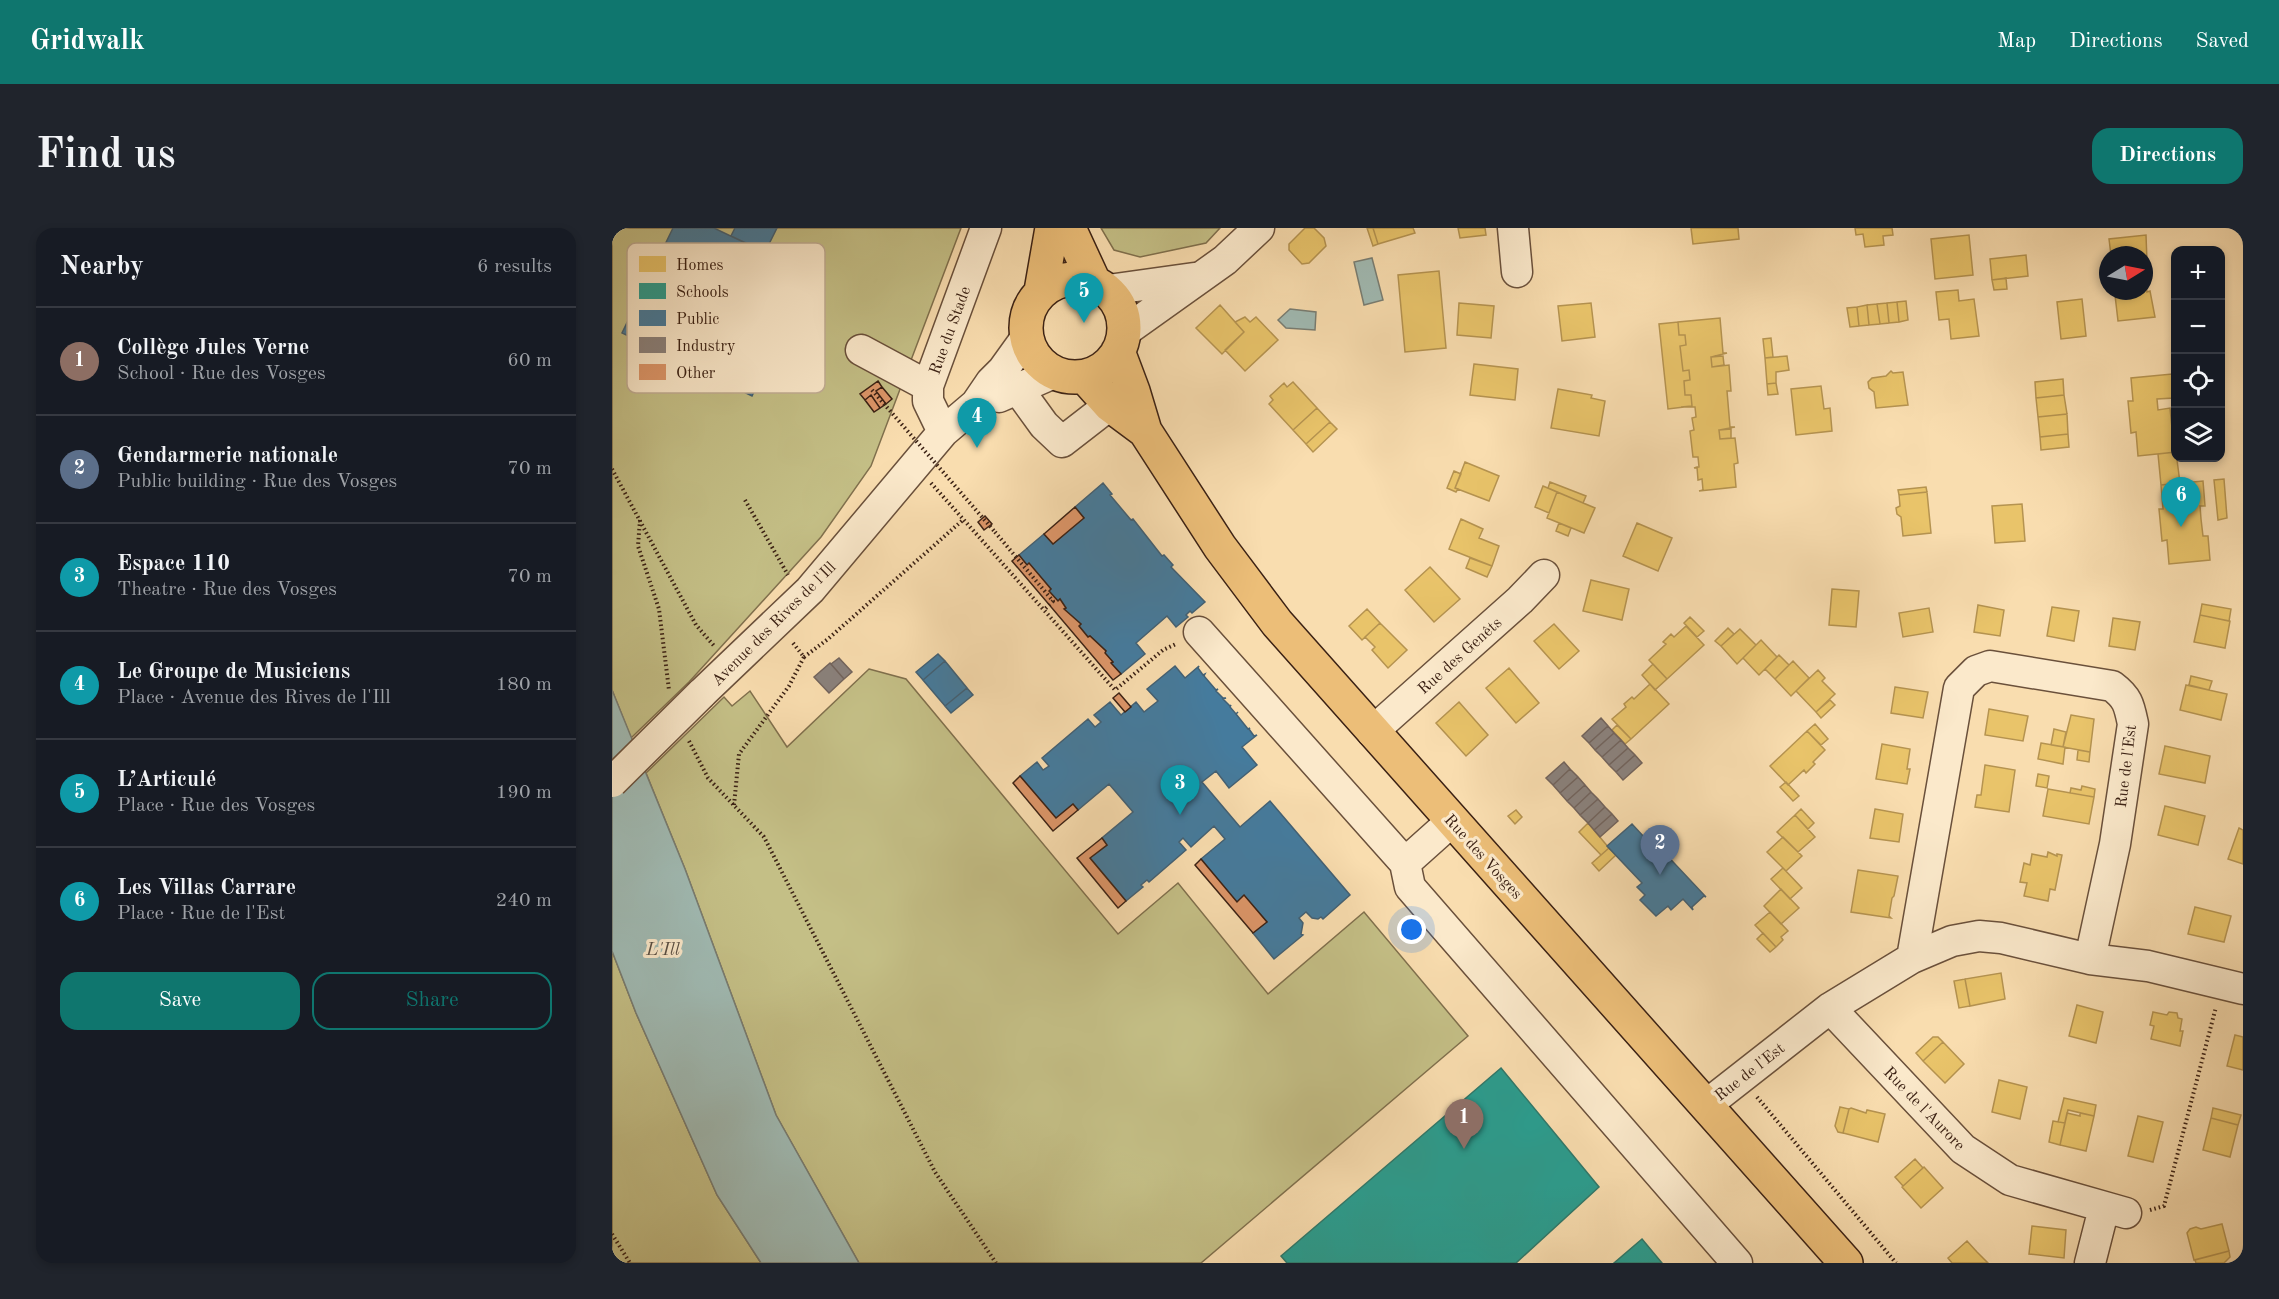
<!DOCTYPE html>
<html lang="en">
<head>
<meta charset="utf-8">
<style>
  :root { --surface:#171b24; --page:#20242c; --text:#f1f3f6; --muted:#9ea1a6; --line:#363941; --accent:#0f766e }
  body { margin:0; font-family:"Old Standard TT",serif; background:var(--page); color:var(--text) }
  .controls { position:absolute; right:18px; top:18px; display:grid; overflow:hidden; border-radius:12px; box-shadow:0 3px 9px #0003 }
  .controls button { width:54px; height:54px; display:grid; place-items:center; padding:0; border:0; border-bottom:2px solid var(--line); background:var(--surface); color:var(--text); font:30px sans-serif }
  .compass { position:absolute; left:1487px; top:18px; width:54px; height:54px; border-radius:50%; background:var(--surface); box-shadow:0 3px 9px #0003; rotate:80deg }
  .you { position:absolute; left:800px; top:702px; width:21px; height:21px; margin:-15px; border:4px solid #fff; border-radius:50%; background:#1a73e8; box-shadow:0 0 0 9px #1a73e833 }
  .badge { display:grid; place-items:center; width:39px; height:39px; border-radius:50%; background:var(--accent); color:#fff; font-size:20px; font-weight:700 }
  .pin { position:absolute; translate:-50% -50px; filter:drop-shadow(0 2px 3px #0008) }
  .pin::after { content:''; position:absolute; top:32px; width:21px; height:18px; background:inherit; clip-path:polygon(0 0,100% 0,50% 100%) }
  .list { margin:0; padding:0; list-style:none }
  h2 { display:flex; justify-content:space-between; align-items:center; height:78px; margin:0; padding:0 24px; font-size:26px }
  h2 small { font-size:20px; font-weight:400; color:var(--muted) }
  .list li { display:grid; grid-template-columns:39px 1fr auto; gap:18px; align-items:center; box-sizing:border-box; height:108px; padding:0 24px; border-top:2px solid var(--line) }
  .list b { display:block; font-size:22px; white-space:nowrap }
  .list p { margin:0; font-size:20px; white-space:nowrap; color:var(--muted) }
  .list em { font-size:20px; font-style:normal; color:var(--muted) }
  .actions { display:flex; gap:12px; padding:18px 24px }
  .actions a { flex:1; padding:14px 0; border:2px solid var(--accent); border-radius:18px; text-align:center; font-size:21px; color:var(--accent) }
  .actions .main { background:var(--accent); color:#fff }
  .icon { flex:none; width:33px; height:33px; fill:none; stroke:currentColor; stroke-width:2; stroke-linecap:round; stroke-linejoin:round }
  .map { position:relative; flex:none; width:1631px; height:1035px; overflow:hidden; border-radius:18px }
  header { display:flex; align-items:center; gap:36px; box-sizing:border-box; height:84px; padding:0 30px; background:var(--accent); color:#fff }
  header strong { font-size:28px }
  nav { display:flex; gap:33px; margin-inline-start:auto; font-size:21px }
  .intro { display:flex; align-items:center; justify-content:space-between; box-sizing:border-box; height:144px; padding:0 36px }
  h1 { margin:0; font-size:42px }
  .button { padding:15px 27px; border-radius:18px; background:var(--accent); color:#fff; font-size:21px; font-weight:700 }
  main { display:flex; gap:36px; padding:0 36px }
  aside { flex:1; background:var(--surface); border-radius:18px; box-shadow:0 3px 9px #0003 }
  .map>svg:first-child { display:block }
</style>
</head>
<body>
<header>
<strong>Gridwalk</strong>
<nav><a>Map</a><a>Directions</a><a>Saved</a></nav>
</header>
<div class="intro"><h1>Find us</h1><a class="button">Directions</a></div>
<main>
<aside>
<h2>Nearby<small>6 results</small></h2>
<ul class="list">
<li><span class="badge" style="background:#8d6e63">1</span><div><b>Collège Jules Verne</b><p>School · Rue des Vosges</p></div><em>60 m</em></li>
<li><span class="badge" style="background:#5c6f8a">2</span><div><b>Gendarmerie nationale</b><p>Public building · Rue des Vosges</p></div><em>70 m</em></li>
<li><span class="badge" style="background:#0f9aa8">3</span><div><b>Espace 110</b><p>Theatre · Rue des Vosges</p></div><em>70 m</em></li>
<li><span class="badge" style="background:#0f9aa8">4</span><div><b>Le Groupe de Musiciens</b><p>Place · Avenue des Rives de l'Ill</p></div><em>180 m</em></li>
<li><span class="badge" style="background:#0f9aa8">5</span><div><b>L’Articulé</b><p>Place · Rue des Vosges</p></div><em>190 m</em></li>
<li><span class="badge" style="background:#0f9aa8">6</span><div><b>Les Villas Carrare</b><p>Place · Rue de l'Est</p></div><em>240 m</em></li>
</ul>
<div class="actions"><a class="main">Save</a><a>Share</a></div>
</aside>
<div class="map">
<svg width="1631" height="1035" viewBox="0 0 1631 1035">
  <rect width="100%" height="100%" fill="#f9ddaf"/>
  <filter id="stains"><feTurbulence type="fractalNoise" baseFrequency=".00333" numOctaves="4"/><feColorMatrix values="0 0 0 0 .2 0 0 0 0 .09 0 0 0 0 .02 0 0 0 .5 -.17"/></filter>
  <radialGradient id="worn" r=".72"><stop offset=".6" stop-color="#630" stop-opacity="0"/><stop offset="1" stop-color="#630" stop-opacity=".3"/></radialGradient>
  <path fill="#c4bf86" stroke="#80704d" stroke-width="1.5" d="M0,0H349L259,238L209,309L77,454L19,510L0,462Z
    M489,0H608L594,15L528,29L502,22Z
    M257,441L294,451L506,706L566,655L656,766L752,684L856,808L589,1035H247L164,887L73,641L34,545L112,469L120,478L138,463L175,519Z
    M0,723L24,785L105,967L149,1035H0Z"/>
  <path fill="#a0bab3" stroke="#787d73" stroke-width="1.5" d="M760,30L771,72L752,77L742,34Z
    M678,81L704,84L703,102L674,100L666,92Z
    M0,462L73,641L164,887L247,1035H149L105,967L24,785L0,723Z"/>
  <path fill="#e9c46a" stroke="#b59350" stroke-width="1.5" d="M693,0H702L712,10L714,18L697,35L690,36L677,22V16Z
    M755,0H761L766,16L761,18Z
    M761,0H801L803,5L766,16Z
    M846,0H873L874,7L848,10Z
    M1079,0H1126L1127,11L1081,16Z
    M1243,0H1280L1281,7L1271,8L1272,17L1253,19L1251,6L1244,7Z
    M1357,7L1361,47L1323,51L1319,11Z
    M1534,7L1535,33H1532V27H1499L1497,11Z
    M1414,27L1416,48L1380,52L1378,31Z
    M827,43L834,120L793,124L786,47Z
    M1533,45L1535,64L1538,63L1543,89L1506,93L1503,67L1513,65V63H1532Z
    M1394,50L1395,61L1382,62L1380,52Z
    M1346,62L1347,73L1362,71L1367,108L1339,111L1337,91L1327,92L1324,64Z
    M1470,71L1474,108L1449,111L1445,74Z
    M1294,73L1296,92L1287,94L1285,74Z
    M1285,74L1287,94L1277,95L1275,75Z
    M847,75L882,78L879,110L845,107Z
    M979,75L983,109L950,113L946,78Z
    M1275,75L1277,95L1268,96L1265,76Z
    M1265,76L1268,96L1257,97L1255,77Z
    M608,77L632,104L610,126L584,100Z
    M1255,77L1257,97L1247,98L1245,79Z
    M1245,79L1247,98L1238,99L1235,80Z
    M633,89L638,94L644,89L666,112L633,143L613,122L632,104L623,94Z
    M1108,90L1111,125H1115L1099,129L1100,139L1117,137L1119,163H1115L1118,199H1123L1107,202L1108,211L1123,210L1126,235L1122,236L1124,259L1087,263L1091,262L1090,251L1086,252L1085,239L1082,240L1087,239L1086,229H1081L1078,203L1082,202L1080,190L1084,189L1083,179H1069L1080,178L1079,167H1073L1072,153L1078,152L1077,142L1071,143L1068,118L1074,117L1073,107H1067L1066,94Z
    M1066,94L1067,107H1073L1074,117L1068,118L1071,143L1077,142L1078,152L1072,153L1073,167H1079L1080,178L1056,181L1047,96Z
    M1159,110L1161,129L1153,130L1151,111Z
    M1111,128L1112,137L1100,139L1099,129Z
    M1175,128L1177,142L1164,144V155L1155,156L1153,130Z
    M862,136L906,141L903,172L858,167Z
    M1279,143L1281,145L1291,144L1296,177L1264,180L1262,164L1257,160L1256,154L1260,150L1274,148Z
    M1560,146L1562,170L1545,171L1546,182L1558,180L1560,200H1564V224L1526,228L1524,204L1519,205L1516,173H1521L1519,150Z
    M1451,151L1452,167L1424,170L1423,154Z
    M681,154L705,180L681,202L657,176L661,172L658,168L672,155L675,159Z
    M1164,155L1166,166L1156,167L1155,156Z
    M1209,158L1212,181L1218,180L1220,203L1184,207L1179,161Z
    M946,161L980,167L979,170L993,173L987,208L939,200Z
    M1452,167L1455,186L1426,189L1424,170Z
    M705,180L718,194L694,216L681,202Z
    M1455,186L1456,206L1428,209L1426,189Z
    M718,194L725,201L701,224L694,216Z
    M1119,201V210L1108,211L1107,202Z
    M1456,206L1457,219L1429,222L1428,209Z
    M1564,224L1568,255L1549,257L1546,226Z
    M853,234L887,248L877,273L843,260Z
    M842,243L849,246L843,260L846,261L844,264L835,260Z
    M1612,251L1615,290L1606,292L1602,252Z
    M1591,253L1593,278H1588L1589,291L1591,308H1596L1598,332L1557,336L1555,312L1550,313L1547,281H1551L1549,257Z
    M938,254L974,268L971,275L936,260Z
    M931,258L945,264L937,285L923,279Z
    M1314,259L1315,264L1287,267L1286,262Z
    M945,264L983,280L972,305L935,290Z
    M1315,264L1319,305L1291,308L1289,289L1285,286L1284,280L1288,278L1287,267Z
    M1410,276L1413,313L1383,315L1380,278Z
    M849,291L871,301L867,310L887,318L880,338L837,321Z
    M947,295L959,300L956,308L944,303Z
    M1025,295L1060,310L1046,343L1011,328Z
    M858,330L880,338L875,349L854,340Z
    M818,339L848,371L822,394L793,362Z
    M979,352L1017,361L1010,392L971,383Z
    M1220,361L1247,363L1244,399L1217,397Z
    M1590,376L1619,381L1617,393L1588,387Z
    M1366,377L1392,382L1388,408L1362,404Z
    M1440,379L1467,383L1462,413L1435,408Z
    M1317,380L1321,404L1291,409L1287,385Z
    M755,381L768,395L750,412L737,398Z
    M1588,387L1618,393L1613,420L1582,414Z
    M1078,389L1092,403L1085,409L1072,395Z
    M1501,390L1528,394L1523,422L1497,418Z
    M768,395L795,422L776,440L760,422L763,419L753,409Z
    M942,396L967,423L947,441L922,413Z
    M1074,398L1092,417L1055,451L1037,432L1054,416L1051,414L1059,406L1062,409Z
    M1116,400L1122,406L1109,418L1103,413Z
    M1128,401L1144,417L1125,436L1109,418Z
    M1149,412L1165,429L1147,447L1131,430Z
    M1167,427L1177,437L1163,451L1153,441Z
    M1181,433L1197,450L1179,468L1163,451Z
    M1041,436L1055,451L1043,462L1030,447Z
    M897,440L927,475L904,495L874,460Z
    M1206,442L1213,450L1210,453L1223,466L1204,484L1184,463Z
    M1579,448L1600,453L1597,462L1577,457Z
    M1038,456L1057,476L1019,511L1000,491L1014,479L1012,476L1020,469L1022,471Z
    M1574,457L1615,466L1609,492L1568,482Z
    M1283,459L1316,464L1311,490L1279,485Z
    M1218,472L1223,477L1209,490L1204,484Z
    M847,474L876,507L854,528L824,495Z
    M1377,481L1416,488L1411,513L1373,507Z
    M1459,487L1482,491L1478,524L1451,519Z
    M1203,496L1216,511L1209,517L1195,503Z
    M1005,497L1019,511L1013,516L1000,502Z
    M1442,501L1454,504L1451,519L1439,517Z
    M1195,503L1213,522L1201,534L1203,536L1194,545L1192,542L1176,557L1158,538Z
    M1429,515L1453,519L1451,536L1426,531Z
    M1270,516L1298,521L1295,541H1298L1295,556L1264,551Z
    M1553,518L1598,528L1593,555L1547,546Z
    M1466,522L1478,524L1477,534L1465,532Z
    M1373,537L1403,542L1397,584L1363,579L1365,567H1369Z
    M1426,546L1437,548L1435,560L1424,558Z
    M1174,554L1187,568L1181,573L1168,559Z
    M1470,558L1483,561L1482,569L1458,565L1459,560L1469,562Z
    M1436,561L1482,569L1477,596L1431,588Z
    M1553,578L1593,588L1586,617L1546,607Z
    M1189,581L1202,595L1196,601L1183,587Z
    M1263,581L1291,586L1287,614L1258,610Z
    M904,582L910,589L903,596L896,588Z
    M1183,587L1203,609L1186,624L1165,604Z
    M976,595L997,620L989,627L967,604Z
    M1627,600L1631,602V636L1616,631Z
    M1171,609L1190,628L1174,643L1155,624Z
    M997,620L1004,627L987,643L980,635Z
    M1436,624L1445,628V626L1450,627L1443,662L1438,661L1436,673L1412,668L1415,655L1408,654L1412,635L1418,637L1420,626L1435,629Z
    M1171,640L1190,660L1178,671L1159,651Z
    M1246,642L1286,648L1282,668L1280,670L1277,688L1279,690L1239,684Z
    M1169,661L1187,680L1169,696L1152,678Z
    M1583,679L1619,688L1612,714L1576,706Z
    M1158,684L1176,703L1169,709L1171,712L1164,719L1143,697Z
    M1151,705L1164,719L1158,724L1145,711Z
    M1389,745L1393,771L1358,778L1353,751Z
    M1353,751L1358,778L1347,780L1342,753Z
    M1465,777L1491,784L1484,815L1457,808Z
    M1541,784L1555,787L1557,784L1565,785L1566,790L1570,791L1568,803H1571L1568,818L1539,811L1542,798L1538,797Z
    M1623,807L1631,809V842L1615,838Z
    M1321,809H1326L1331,814L1311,833L1304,825Z
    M1331,814L1352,836L1333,855L1311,833Z
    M1387,852L1415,859L1408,891L1380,884Z
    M1452,870L1484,877L1482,888L1456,882L1453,895L1446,894Z
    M1228,879L1237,881L1231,905L1226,904L1223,898Z
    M1239,880L1254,885L1255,882L1273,886L1266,914L1231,905L1237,881Z
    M1601,880L1629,887L1626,897L1599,890Z
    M1455,885L1468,888V885L1482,888L1474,923L1448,917Z
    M1526,888L1551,894L1541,934L1516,928Z
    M1599,890L1626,897L1618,929L1591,922Z
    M1441,893L1453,895L1448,917L1437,914Z
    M1303,931L1311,940L1291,958L1283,949Z
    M1312,939L1331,960L1309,980L1290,959Z
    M1610,996L1617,1023L1582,1032L1575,1005L1578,1001L1584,999L1589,1001Z
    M1420,998L1454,1002L1452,1030L1417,1026Z
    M1355,1013L1365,1024L1376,1035H1340L1336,1030Z
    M1617,1023L1618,1029L1612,1035H1584L1583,1032Z"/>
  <path fill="#2a9d8f" stroke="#2f786a" stroke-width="1.5" d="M889,840L987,959L904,1035H675L669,1028Z
    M1030,1011L1050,1035H1002Z"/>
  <path fill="#457b9d" stroke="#426074" stroke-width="1.5" d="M61,0H102L198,46L140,168L10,105Z
    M123,0H165L153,24L119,8Z
    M491,255L500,266L498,267L519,292L521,291L550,328L552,327L561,337L559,339L593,374L580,385L578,383L574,387L576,389L564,399L555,388L524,415L533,426L509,446L499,435L501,434L493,425L494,423L478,408L476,409L467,398L469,396L452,381L454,380L448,371L446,373L437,363L439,361L417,335L415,337L407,327L432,306L441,316L472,290L463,279Z
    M326,426L333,433L311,452L304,444Z
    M333,433L355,460L333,478L311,452Z
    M563,438L573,450L587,438L586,440L591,447L593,446L592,448L604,462L606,461L604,463L611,470H614L611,471L618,478L619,477L618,479L624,486L626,484L624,486L636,501L638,500L637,501L642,508L645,507L630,519L645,537L617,560L604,543L590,554L628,599L658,573L738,667L711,691L709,689L706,691L700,690L694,684L687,690L691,695L689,706L691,707L662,731L641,705L655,694L632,667L625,674L589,631L613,611L602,598L579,619L571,610L567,614L574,622L537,654L535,652L529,657L531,659L514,673L478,630L495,617L490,610L521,584L497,556L466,582L461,576L444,590L408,548L425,534L431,542L437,538L430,530L476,491L483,499L489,494L482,487L498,474L509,487L524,474L532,484L546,473L535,461Z
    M355,460L361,467L339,485L333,478Z
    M1020,596L1045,623L1048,620L1094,669L1092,668L1080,679L1081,682L1071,671L1059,682L1056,678L1044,688L1028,672L1033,667L1025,659L1030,655L995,618Z"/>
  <path fill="#8a817c" stroke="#72645d" stroke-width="1.5" d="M227,430L240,444L232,451L219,436Z
    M218,435L232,451L217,465L202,449Z
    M989,490L996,498L977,515L970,508Z
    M996,498L1002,505L983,522L977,515Z
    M1002,505L1009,512L990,529L983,522Z
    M1009,512L1016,520L997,537L990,529Z
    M1016,520L1023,527L1004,544L997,537Z
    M1023,527L1030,535L1011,552L1004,544Z
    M952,534L958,541L941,557L934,550Z
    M958,541L966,549L948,565L941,557Z
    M966,549L973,557L955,573L948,565Z
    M973,557L979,564L962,580L955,573Z
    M979,564L986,571L968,587L962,580Z
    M986,571L993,579L976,595L968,587Z
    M993,579L1000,586L982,602L976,595Z
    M1000,586L1006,593L988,609L982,602Z"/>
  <path fill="#dd9669" stroke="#3b2114" stroke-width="1.5" d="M266,153L270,159L264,163L274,176L268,180L259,167L253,172L248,166Z
    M270,159L280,171L274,176L264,163Z
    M259,167L268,180L262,184L253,172Z
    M463,279L472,290L441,316L432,306Z
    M373,288L380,296L372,302L366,294Z
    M407,327L415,337L417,335L439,361L437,363L446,373L448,371L454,380L452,381L469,396L467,398L476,409L478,408L494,423L493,425L501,434L499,435L509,446L501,452L400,333Z
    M507,465L519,479L513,484L501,470Z
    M408,548L444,590L461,576L466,582L441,603L401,555Z
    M490,610L495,617L478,630L514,673L506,680L465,630Z
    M589,631L625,674L632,667L655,694L641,705L583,637Z"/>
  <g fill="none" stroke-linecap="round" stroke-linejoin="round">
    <g stroke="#6a503b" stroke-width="33">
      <path id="minor" d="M901,0L905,44
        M496,62L582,50
        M512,104L613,32L647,0
        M249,122L316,158
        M411,168L432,197L450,214L490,183
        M387,169L442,145
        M331,204L316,173V158L374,0
        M587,404L793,635
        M89,466L198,362L331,204L364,176L379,154L391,142L414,110
        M760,504L908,372L932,347
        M840,593L793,635L798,659L1125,1035
        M1478,731L1536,738L1631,761
        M1218,780L1351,921L1398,952L1514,985
        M1093,878L1218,780L1300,730L1340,713L1367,708L1389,710L1478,731L1503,616L1521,496C1517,477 1516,470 1500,458L1378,438L1364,443L1347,460L1300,730
        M1478,1035L1492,980"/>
    </g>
    <g stroke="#3b2114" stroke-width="36">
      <path id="major" d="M457,0L482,54
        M414 100a49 49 0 1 1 98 0a49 49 0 1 1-98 0Z
        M429,63L440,0
        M506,123L521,163L533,203L608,319L665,395L1234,1035
        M473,149L498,177L533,203"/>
    </g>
    <path stroke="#3b2114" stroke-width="4" stroke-dasharray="1.5 3" stroke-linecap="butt" d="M0,241L84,397L103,419
      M319,255L503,462L551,422L564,416
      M133,272L176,347
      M28,292L26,318L47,381L57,462
      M383,304L441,373L433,381
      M192,429L216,411L352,291
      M77,513L96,550L152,609L323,944L384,1035
      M122,577L127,526L177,458L192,429L181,415
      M1145,869L1284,1035
      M1538,982L1552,978L1604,779
      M0,1006L18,1035"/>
    <use href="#minor" stroke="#fbe9cb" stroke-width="30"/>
    <use href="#major" stroke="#ecbe78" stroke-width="33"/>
    <g stroke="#6a503b" stroke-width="33" stroke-linecap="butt">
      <path id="minor-bridge" d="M0,554L89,466"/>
    </g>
    <path stroke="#3b2114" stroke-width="4" stroke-dasharray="1.5 3" stroke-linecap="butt" d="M260,162L383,304"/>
    <use href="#minor-bridge" stroke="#fbe9cb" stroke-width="30"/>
  </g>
  <g text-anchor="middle" stroke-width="6" stroke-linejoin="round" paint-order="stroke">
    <g font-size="16" fill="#3b2114" stroke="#fbe9cb">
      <text transform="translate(337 102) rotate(-70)" y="6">Rue du Stade</text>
      <text transform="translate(161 395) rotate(-45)" y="6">Avenue des Rives de l'Ill</text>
      <text transform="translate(847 427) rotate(-42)" y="6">Rue des Genêts</text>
      <text transform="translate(1513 538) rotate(-83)" y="6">Rue de l'Est</text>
      <text transform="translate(872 628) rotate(48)" y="6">Rue des Vosges</text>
      <text transform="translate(1137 843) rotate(-38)" y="6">Rue de l'Est</text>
      <text transform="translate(1313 880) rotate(46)" y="6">Rue de l'Aurore</text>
    </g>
    <g font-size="18" font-style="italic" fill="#594f44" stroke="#fbe9cb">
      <text x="51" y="727">L'Ill</text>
    </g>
  </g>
  <rect x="15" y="15" width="198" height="150" rx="9" fill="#fbe9cb" stroke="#c1ad94" stroke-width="1.5"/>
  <rect x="27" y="28" width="27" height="16" fill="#e9c46a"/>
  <rect x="27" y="55" width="27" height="16" fill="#2a9d8f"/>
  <rect x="27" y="82" width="27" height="16" fill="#457b9d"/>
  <rect x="27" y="109" width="27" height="16" fill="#8a817c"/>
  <rect x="27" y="136" width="27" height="16" fill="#dd9669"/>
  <g font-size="16" fill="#3b2114">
    <text x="64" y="42">Homes</text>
    <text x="64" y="69">Schools</text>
    <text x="64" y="96">Public</text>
    <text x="64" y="123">Industry</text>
    <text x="64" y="150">Other</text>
  </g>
  <rect width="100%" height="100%" filter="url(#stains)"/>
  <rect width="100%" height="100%" fill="url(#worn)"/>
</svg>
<div class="controls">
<button>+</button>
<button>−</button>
<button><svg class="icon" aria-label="locate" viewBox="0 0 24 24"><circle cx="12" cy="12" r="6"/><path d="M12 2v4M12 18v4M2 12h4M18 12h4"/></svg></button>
<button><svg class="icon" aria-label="layers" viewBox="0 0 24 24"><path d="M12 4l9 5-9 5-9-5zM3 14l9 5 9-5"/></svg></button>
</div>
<svg class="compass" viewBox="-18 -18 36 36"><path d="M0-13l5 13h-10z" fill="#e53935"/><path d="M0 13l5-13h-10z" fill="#9ea1a6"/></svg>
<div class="you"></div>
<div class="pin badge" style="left:852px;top:921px;background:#8d6e63">1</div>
<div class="pin badge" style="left:1048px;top:647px;background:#5c6f8a">2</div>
<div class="pin badge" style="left:568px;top:587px;background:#0f9aa8">3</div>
<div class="pin badge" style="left:365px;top:220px;background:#0f9aa8">4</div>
<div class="pin badge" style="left:472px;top:95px;background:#0f9aa8">5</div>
<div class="pin badge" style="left:1569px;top:299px;background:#0f9aa8">6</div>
</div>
</main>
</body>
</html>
